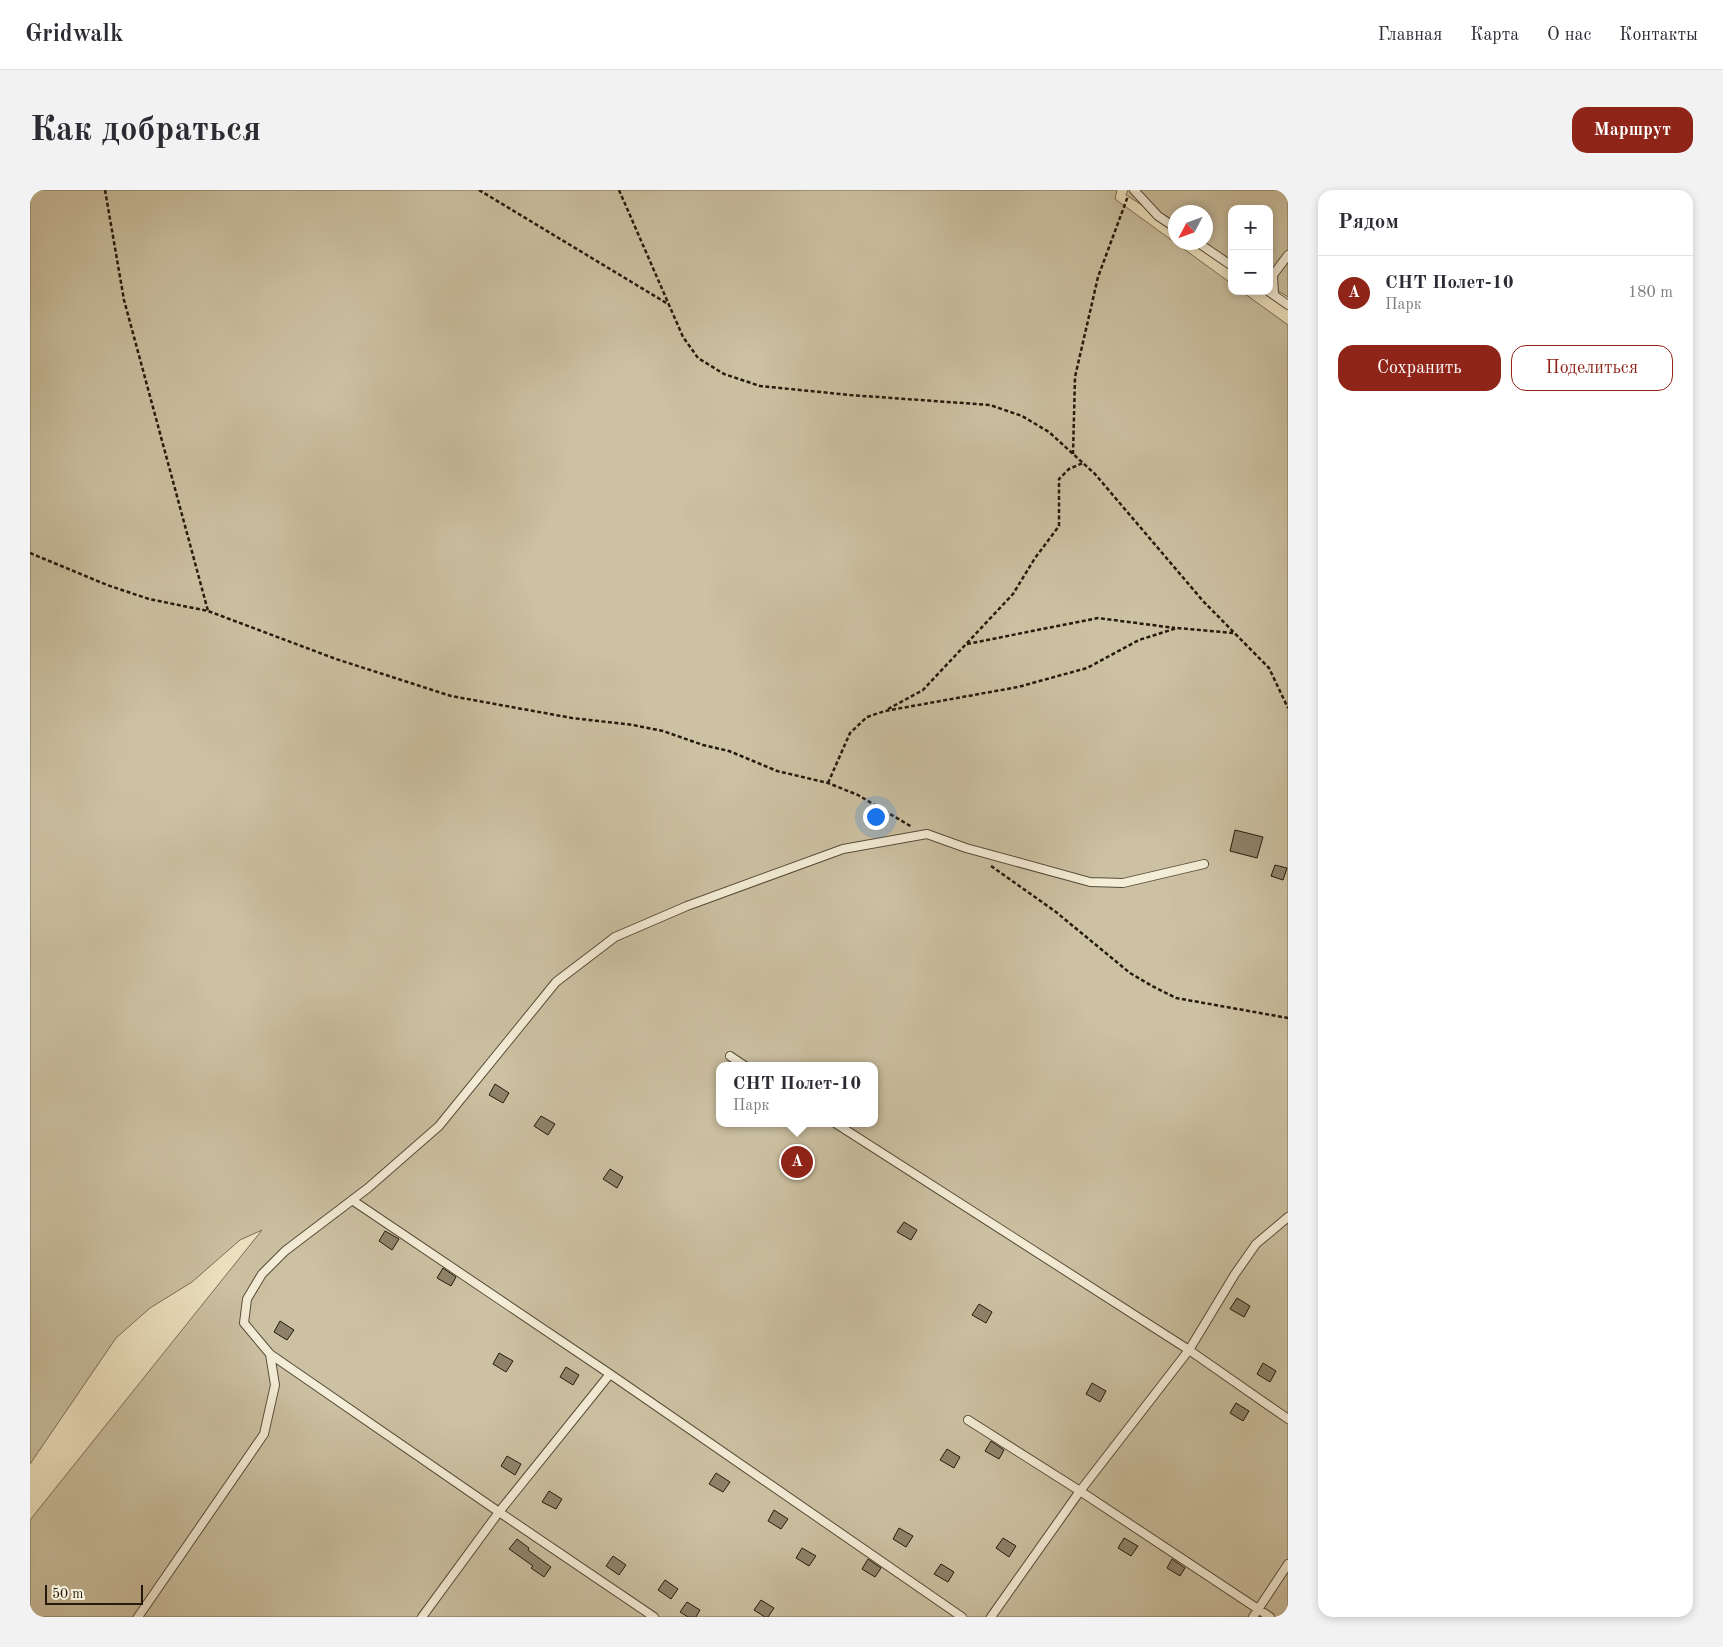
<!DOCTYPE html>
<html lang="ru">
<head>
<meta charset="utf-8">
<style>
  :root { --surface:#fff; --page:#f2f2f3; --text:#2b2b33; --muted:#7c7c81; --line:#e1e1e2; --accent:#8f2418 }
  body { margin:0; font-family:"Old Standard TT",serif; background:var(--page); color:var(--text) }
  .controls { position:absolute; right:15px; top:15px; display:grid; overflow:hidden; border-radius:10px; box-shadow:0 2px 8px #0003 }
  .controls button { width:45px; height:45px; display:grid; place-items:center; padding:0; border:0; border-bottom:1px solid var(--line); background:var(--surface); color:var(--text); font:25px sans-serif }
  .compass { position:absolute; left:1138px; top:15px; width:45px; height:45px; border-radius:50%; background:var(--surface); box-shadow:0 2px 8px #0003; rotate:229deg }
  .scale { position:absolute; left:15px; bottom:12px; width:98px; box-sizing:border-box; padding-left:5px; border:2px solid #251a0c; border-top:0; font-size:14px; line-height:18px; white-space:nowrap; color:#251a0c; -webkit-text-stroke:4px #f4edd7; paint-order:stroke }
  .you { position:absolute; left:845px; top:626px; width:18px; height:18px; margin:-12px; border:4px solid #fff; border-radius:50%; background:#1a73e8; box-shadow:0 0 0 8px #1a73e833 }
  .badge { display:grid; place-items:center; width:32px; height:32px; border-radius:50%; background:var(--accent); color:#fff; font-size:16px; font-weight:700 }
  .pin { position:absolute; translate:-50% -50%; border:2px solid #fff; box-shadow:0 1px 5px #0006 }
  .popup { position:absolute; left:686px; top:872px; width:162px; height:65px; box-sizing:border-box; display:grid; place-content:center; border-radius:10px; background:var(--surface); filter:drop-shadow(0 1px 4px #0005); font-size:16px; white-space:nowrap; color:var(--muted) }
  .popup b { font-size:19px; color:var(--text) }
  .popup::after { content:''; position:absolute; left:50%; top:100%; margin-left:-10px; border:10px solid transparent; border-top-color:var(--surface) }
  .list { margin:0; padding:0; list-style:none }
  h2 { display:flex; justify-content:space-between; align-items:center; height:65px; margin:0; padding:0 20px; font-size:21px }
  h2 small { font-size:16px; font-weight:400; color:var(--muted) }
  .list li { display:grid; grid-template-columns:32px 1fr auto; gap:15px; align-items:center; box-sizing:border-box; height:75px; padding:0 20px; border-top:1px solid var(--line) }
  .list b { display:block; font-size:19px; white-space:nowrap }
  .list p { margin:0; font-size:16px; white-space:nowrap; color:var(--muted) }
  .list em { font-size:16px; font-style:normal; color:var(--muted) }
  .actions { display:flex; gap:10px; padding:15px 20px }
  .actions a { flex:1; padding:11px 0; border:1px solid var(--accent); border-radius:15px; text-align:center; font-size:18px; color:var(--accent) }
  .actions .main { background:var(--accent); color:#fff }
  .map { position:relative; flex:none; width:1258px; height:1427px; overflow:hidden; border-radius:15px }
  header { display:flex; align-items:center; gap:30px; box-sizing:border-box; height:70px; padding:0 25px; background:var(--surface); border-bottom:1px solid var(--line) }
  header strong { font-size:24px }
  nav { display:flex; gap:28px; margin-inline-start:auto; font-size:18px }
  .intro { display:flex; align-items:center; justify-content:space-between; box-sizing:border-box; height:120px; padding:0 30px }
  h1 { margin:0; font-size:35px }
  .button { padding:12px 22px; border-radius:15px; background:var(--accent); color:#fff; font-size:18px; font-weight:700 }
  main { display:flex; gap:30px; padding:0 30px }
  aside { flex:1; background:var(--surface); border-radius:15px; box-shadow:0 2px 8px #0003 }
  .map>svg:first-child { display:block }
</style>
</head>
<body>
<header>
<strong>Gridwalk</strong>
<nav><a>Главная</a><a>Карта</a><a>О нас</a><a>Контакты</a></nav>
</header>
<div class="intro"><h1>Как добраться</h1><a class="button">Маршрут</a></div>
<main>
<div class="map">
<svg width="1258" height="1427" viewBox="0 0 1258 1427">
  <rect width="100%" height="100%" fill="#eee3c1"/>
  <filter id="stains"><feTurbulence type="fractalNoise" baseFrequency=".004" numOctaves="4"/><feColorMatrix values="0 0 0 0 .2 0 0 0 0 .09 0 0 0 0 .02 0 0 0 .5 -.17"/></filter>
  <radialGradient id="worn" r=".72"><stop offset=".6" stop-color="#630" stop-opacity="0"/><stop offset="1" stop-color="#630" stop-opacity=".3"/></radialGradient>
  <path fill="#ccc1a2" stroke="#786e57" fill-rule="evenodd" d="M0,0H1087L1085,9L1202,94V101H1211L1258,135V1427H0V1330L232,1040L210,1050L162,1092L120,1118L86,1148L0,1274ZM690,876H844V933H690Z
    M1098,0H1258V107L1239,95V19H1202V72L1171,53L1176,52V22H1146L1145,36L1096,5Z"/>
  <path fill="#8e836a" stroke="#251a0c" d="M1205,640L1233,647L1227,668L1200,661Z
    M1245,675L1257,678L1253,690L1241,686Z
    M465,894L479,903L473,913L459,905Z
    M511,926L525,934L518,945L504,936Z
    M580,979L593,987L587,998L573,989Z
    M874,1032L887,1040L881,1050L867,1042Z
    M355,1041L369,1049L362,1060L349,1051Z
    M413,1078L426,1087L421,1096L407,1088Z
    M1207,1108L1220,1116L1214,1127L1200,1119Z
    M949,1114L962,1122L956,1133L942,1125Z
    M250,1131L264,1140L257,1150L244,1142Z
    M469,1163L483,1171L476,1182L463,1174Z
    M1233,1173L1246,1181L1240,1192L1227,1184Z
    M536,1177L549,1185L543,1195L530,1187Z
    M1062,1193L1076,1201L1070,1212L1056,1204Z
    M1206,1213L1219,1221L1213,1231L1200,1223Z
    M961,1251L974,1260L969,1269L955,1261Z
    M917,1259L930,1267L924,1278L910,1270Z
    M477,1266L491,1274L485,1285L471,1276Z
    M686,1283L700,1292L693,1302L679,1294Z
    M519,1301L532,1309L526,1319L512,1312Z
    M744,1320L758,1329L751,1339L738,1331Z
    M869,1338L883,1346L876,1357L863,1349Z
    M973,1348L986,1356L979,1367L966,1358Z
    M1094,1348L1108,1356L1101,1366L1088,1358Z
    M487,1349L499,1358L498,1360L521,1377L514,1387L501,1378L503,1376L479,1359Z
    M772,1358L786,1366L779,1376L766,1368Z
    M583,1366L596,1375L589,1385L576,1376Z
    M838,1369L851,1378L845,1387L832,1379Z
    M1142,1369L1155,1378L1150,1386L1137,1378Z
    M911,1374L924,1382L918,1392L904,1384Z
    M635,1390L648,1399L641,1409L628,1400Z
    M731,1410L744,1418L738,1427H735L724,1420Z
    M657,1412L670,1420L666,1427H658L650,1422Z"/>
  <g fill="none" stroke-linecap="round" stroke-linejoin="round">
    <g stroke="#574c39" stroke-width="10">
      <path id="lane" d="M1104,0L1128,26L1146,38
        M1167,52L1202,76
        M1238,101L1258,115
        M1244,105L1243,85L1258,65
        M700,866L715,876
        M805,933L1159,1160L1258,1229
        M322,1010L580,1184L932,1427
        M938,1230L1050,1301L1240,1427
        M108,1427L234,1244L245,1195L240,1164
        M392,1427L469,1322L580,1184
        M624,1427L469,1322L240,1164L214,1133L217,1109L232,1084L255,1061L338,998L409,936L526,792L585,747L657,716L813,659L897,644L936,658L1060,692L1093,693L1174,674
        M961,1427L1050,1301L1159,1160L1205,1084L1226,1054L1258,1027
        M1223,1427L1258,1374"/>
    </g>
    <path stroke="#251a0c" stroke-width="2.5" stroke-dasharray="4 2.5" stroke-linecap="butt" d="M75,0L94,110L178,421
      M449,0L638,114
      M589,0L653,147L668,168L694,184L730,196L820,205L960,215L992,226L1019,242L1065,284L1173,411L1239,478L1258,518
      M1043,264L1045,187L1068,87L1098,6
      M0,363L77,395L119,409L178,421L306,469L421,506L542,528L603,535L633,541L673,555L699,561L747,581L798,593L828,605L882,637
      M937,454L1068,428L1145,438
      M858,519L893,500L983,404L1005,368L1029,336V289L1039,279L1053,273
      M798,593L820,543L837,527L855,521L988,497L1057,478L1109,450L1147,438L1203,443
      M961,676L1026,722L1100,783L1122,796L1146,808L1258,828"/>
    <use href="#lane" stroke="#f4edd7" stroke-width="8"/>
  </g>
  <rect width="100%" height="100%" filter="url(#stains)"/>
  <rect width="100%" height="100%" fill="url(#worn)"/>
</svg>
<div class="controls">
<button>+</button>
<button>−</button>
</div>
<svg class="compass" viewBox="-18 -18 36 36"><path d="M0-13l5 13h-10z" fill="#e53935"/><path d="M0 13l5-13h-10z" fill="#7c7c81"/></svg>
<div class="scale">50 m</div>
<div class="you"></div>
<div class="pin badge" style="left:767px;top:972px">A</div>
<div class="popup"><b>СНТ Полет-10</b>Парк</div>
</div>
<aside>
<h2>Рядом<small></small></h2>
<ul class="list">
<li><span class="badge">A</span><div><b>СНТ Полет-10</b><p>Парк</p></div><em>180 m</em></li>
</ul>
<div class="actions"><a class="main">Сохранить</a><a>Поделиться</a></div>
</aside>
</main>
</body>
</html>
